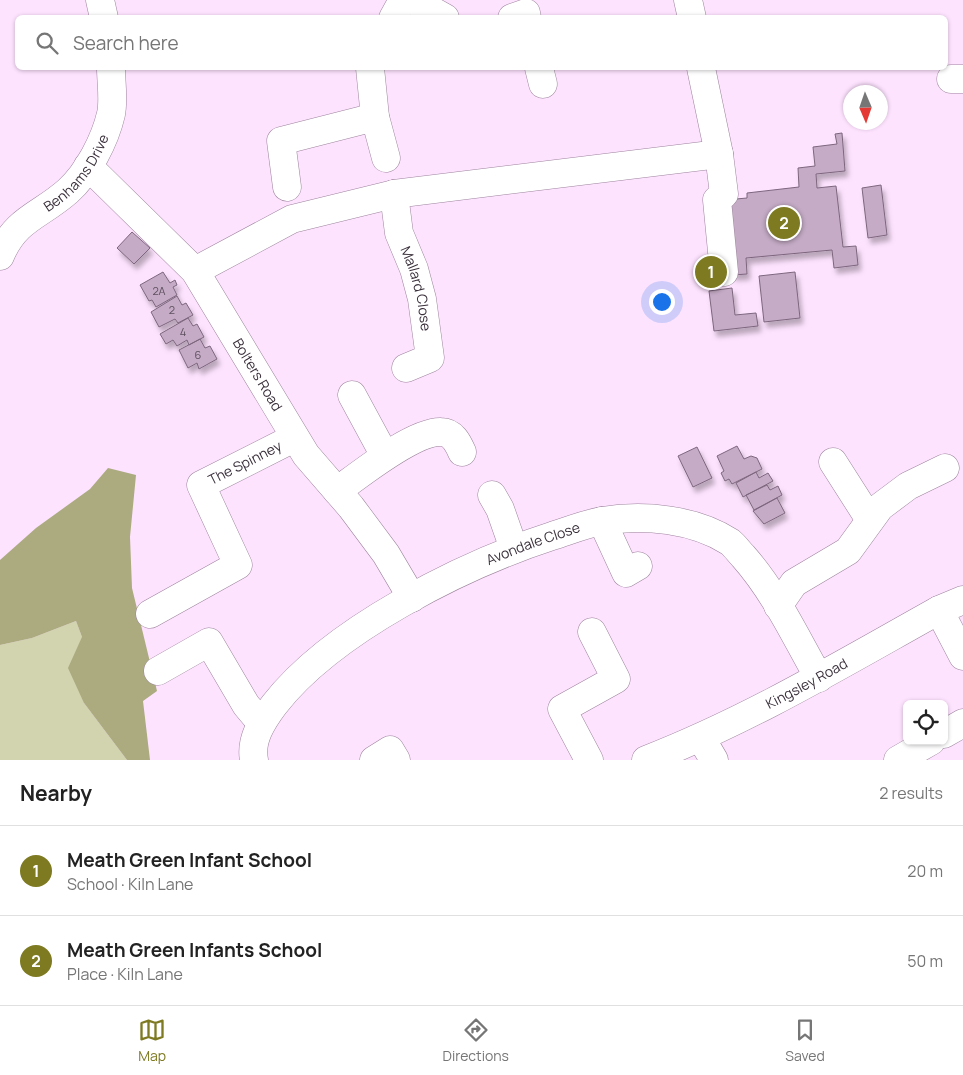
<!DOCTYPE html>
<html lang="en">
<head>
<meta charset="utf-8">
<style>
  :root { --surface:#fff; --page:#f2f2f2; --text:#222; --muted:#767676; --line:#e0e0e0; --accent:#7d7a21 }
  body { margin:0; font-family:Manrope,sans-serif; background:var(--page); color:var(--text) }
  .controls { position:absolute; right:15px; bottom:15px; display:grid; overflow:hidden; border-radius:8px; box-shadow:0 1px 4px #0004 }
  .controls button { width:45px; height:45px; display:grid; place-items:center; padding:0; border:0; border-bottom:1px solid var(--line); background:var(--surface); color:var(--text); font:25px sans-serif }
  .compass { position:absolute; left:843px; top:85px; width:45px; height:45px; border-radius:50%; background:var(--surface); box-shadow:0 1px 4px #0004; rotate:178deg }
  .you { position:absolute; left:661px; top:301px; width:18px; height:18px; margin:-12px; border:4px solid #fff; border-radius:50%; background:#1a73e8; box-shadow:0 0 0 8px #1a73e833 }
  .badge { display:grid; place-items:center; width:32px; height:32px; border-radius:50%; background:var(--accent); color:#fff; font-size:16px; font-weight:700 }
  .pin { position:absolute; translate:-50% -50%; border:2px solid #fff; box-shadow:0 1px 5px #0006 }
  .list { margin:0; padding:0; list-style:none }
  h2 { display:flex; justify-content:space-between; align-items:center; height:65px; margin:0; padding:0 20px; font-size:21px }
  h2 small { font-size:16px; font-weight:400; color:var(--muted) }
  .list li { display:grid; grid-template-columns:32px 1fr auto; gap:15px; align-items:center; box-sizing:border-box; height:90px; padding:0 20px; border-top:1px solid var(--line) }
  .list b { display:block; font-size:19px; white-space:nowrap }
  .list p { margin:0; font-size:16px; white-space:nowrap; color:var(--muted) }
  .list em { font-size:16px; font-style:normal; color:var(--muted) }
  .icon { flex:none; width:28px; height:28px; fill:none; stroke:currentColor; stroke-width:2; stroke-linecap:round; stroke-linejoin:round }
  .map { position:relative; flex:none; width:963px; height:760px; overflow:hidden }
  .search { position:absolute; background:var(--surface); box-shadow:0 1px 4px #0004; left:15px; right:15px; top:15px; height:55px; display:flex; align-items:center; gap:12px; box-sizing:border-box; padding:0 18px; border-radius:8px; color:var(--muted); font-size:19px }
  .sheet { height:245px; background:var(--surface) }
  nav { display:flex; justify-content:space-around; align-items:center; box-sizing:border-box; height:70px; border-top:1px solid var(--line); background:var(--surface); font-size:14px; color:var(--muted) }
  nav a { display:grid; justify-items:center; gap:2px }
  nav .on { color:var(--accent) }
  .map>svg:first-child { display:block }
</style>
</head>
<body>
<div class="map">
<svg width="963" height="760" viewBox="0 0 963 760">
  <defs>
    <filter id="shadow"><feDropShadow dx="3" dy="5.5" stdDeviation="2.5" flood-color="#0004"/></filter>
  </defs>
  <rect width="100%" height="100%" fill="#fee3ff"/>
  <path fill="#d2d3af" d="M76,621L82,637L84,703L127,760H0V645L32,638Z"/>
  <path fill="#abab7f" d="M108,468L136,475L130,537L132,588L157,691L143,701L150,760H127L84,703L68,668L82,637L76,621L32,638L0,645V560L36,528L90,489Z"/>
  <path fill="#c5abc6" stroke="#7d667e" filter="url(#shadow)" d="M842,133L845,171L816,174L817,188L836,186L843,247L856,246L858,265L834,268L832,250L746,258L747,274L733,275L725,200L747,198V193L799,187L798,168L815,166L813,147L837,144L835,134Z
    M881,185L887,235L868,238L862,188Z
    M132,232L150,248L134,264L117,248Z
    M163,272L170,283L175,280L177,285L173,287L177,295L156,307L152,300L149,301L140,285Z
    M795,272L800,318L764,322L759,276Z
    M732,288L735,315L756,313L758,326L714,331L709,291Z
    M177,296L182,305L186,303L193,315L178,323L175,319L159,327L151,312Z
    M188,318L193,326L197,324L204,337L189,345L187,340L177,346L173,340L166,344L160,334Z
    M200,339L205,348L210,346L217,359L199,369L197,363L188,368L179,350Z
    M737,446L744,459L751,456L757,458L762,469L732,484L729,479L725,481L721,473L724,471L717,456Z
    M697,447L712,478L693,487L678,456Z
    M756,472L759,478L768,473L773,481L743,497L736,483Z
    M767,485L770,490L778,486L782,495L754,510L746,495Z
    M777,498L785,513L764,524L753,511Z"/>
  <g fill="none" stroke-linecap="round" stroke-linejoin="round">
    <g stroke="#9d849d" stroke-width="29">
      <g id="minor">
        <path d="M100,0L104,18"/>
        <path d="M413,0L445,18"/>
        <path d="M688,0L692,18"/>
        <path d="M393,18L403,0"/>
        <path d="M512,18L526,13L527,18"/>
        <path d="M370,68L375,117L386,158"/>
        <path d="M539,68L543,84"/>
        <path d="M951,79H963"/>
        <path d="M719,154L724,194L717,200L724,272"/>
        <path id="s1" d="M88,166L195,271L306,455L351,507L386,554L412,598"/>
        <path d="M287,187L281,141L375,117"/>
        <path id="s2" d="M394,194L399,233L414,269L422,299L430,358L406,368"/>
        <path id="s3" d="M0,256C16,218 40,216 68,191C88,173 105,140 111,114C114,100 111,82 111,68"/>
        <path d="M195,271L292,219L394,194L719,154L701,68"/>
        <path d="M352,395L385,456"/>
        <path d="M833,462L870,520"/>
        <path d="M337,491C359,475 414,431 441,432C453,432 458,443 462,452"/>
        <path d="M492,495L500,509L514,549"/>
        <path d="M602,521L626,573L638,566"/>
        <path d="M778,606L794,583L848,551L880,507L908,486L945,468"/>
        <path d="M939,610L963,656"/>
        <path id="s4" d="M150,614L238,565L201,485L294,438"/>
        <path d="M158,671L209,642L246,705L261,723"/>
        <path d="M944,734L963,723"/>
        <path d="M701,738L714,760"/>
        <path id="s5" d="M254,760C250,740 262,721 274,705C332,630 463,565 552,536C568,531 585,524 602,521C644,514 694,519 730,542C735,546 739,552 743,556C775,592 795,636 819,678"/>
        <path d="M374,760L390,750L396,760"/>
        <path d="M589,760L562,709L616,679L592,632"/>
        <path id="s6" d="M646,760C749,720 842,664 939,610L963,600"/>
        <path d="M898,760L931,741"/>
      </g>
    </g>
    <use href="#minor" stroke="#fff" stroke-width="28"/>
  </g>
  <g text-anchor="middle" stroke-width="4" stroke-linejoin="round" paint-order="stroke">
    <g font-size="11" fill="#5d4f5e">
      <text x="159" y="295">2A</text>
      <text x="172" y="314">2</text>
      <text x="183" y="336">4</text>
      <text x="198" y="359">6</text>
    </g>
    <g font-size="14" fill="#3a303b" stroke="#fff">
      <text dy="5" stroke="none"><textPath href="#s3" startOffset="115">Benhams Drive</textPath></text>
      <text dy="5" stroke="none"><textPath href="#s2" startOffset="98">Mallard Close</textPath></text>
      <text dy="5" stroke="none"><textPath href="#s1" startOffset="271">Bolters Road</textPath></text>
      <text dy="5" stroke="none"><textPath href="#s4" startOffset="238">The Spinney</textPath></text>
      <text dy="5" stroke="none"><textPath href="#s5" startOffset="369">Avondale Close</textPath></text>
      <text dy="5" stroke="none"><textPath href="#s6" startOffset="178">Kingsley Road</textPath></text>
    </g>
  </g>
</svg>
<div class="controls">
<button><svg class="icon" aria-label="locate" viewBox="0 0 24 24"><circle cx="12" cy="12" r="6"/><path d="M12 2v4M12 18v4M2 12h4M18 12h4"/></svg></button>
</div>
<svg class="compass" viewBox="-18 -18 36 36"><path d="M0-13l5 13h-10z" fill="#e53935"/><path d="M0 13l5-13h-10z" fill="#767676"/></svg>
<div class="you"></div>
<div class="pin badge" style="left:711px;top:272px">1</div>
<div class="pin badge" style="left:784px;top:223px">2</div>
<div class="search"><svg class="icon" aria-label="search" viewBox="0 0 24 24"><circle cx="10" cy="10" r="6"/><path d="M15 15l6 6"/></svg>Search here</div>
</div>
<section class="sheet">
<h2>Nearby<small>2 results</small></h2>
<ul class="list">
<li><span class="badge">1</span><div><b>Meath Green Infant School</b><p>School · Kiln Lane</p></div><em>20 m</em></li>
<li><span class="badge">2</span><div><b>Meath Green Infants School</b><p>Place · Kiln Lane</p></div><em>50 m</em></li>
</ul>
</section>
<nav>
<a class="on"><svg class="icon" aria-label="map" viewBox="0 0 24 24"><path d="M3 6l6-2 6 2 6-2v14l-6 2-6-2-6 2zM9 4v14M15 6v14"/></svg>Map</a>
<a><svg class="icon" aria-label="directions" viewBox="0 0 24 24"><path d="M12 3l9 9-9 9-9-9zM9 14v-3h6M13 9l2 2-2 2"/></svg>Directions</a>
<a><svg class="icon" aria-label="saved" viewBox="0 0 24 24"><path d="M7 4h10v16l-5-4-5 4z"/></svg>Saved</a>
</nav>
</body>
</html>
